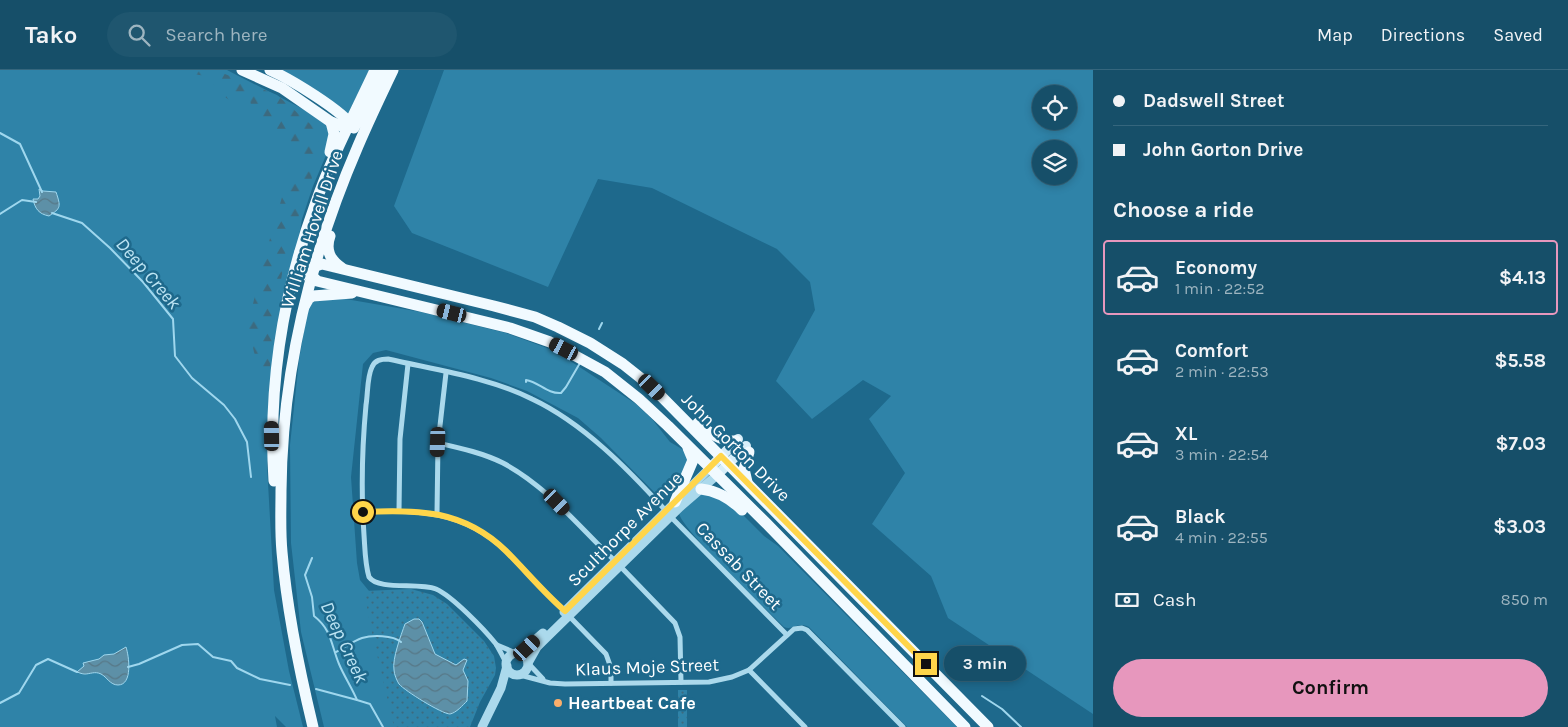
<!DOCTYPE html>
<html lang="en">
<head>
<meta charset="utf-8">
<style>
  body { margin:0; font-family:Karla,sans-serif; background:#1f566f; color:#f1f3f6; height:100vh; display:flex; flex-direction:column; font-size:19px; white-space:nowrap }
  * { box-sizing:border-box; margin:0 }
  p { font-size:16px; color:#9eb5c0 }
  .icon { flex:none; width:28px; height:28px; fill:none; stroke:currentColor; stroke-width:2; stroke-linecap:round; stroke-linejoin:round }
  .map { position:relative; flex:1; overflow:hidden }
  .panel { display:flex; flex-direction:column; background:#164f69; width:475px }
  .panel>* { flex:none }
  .guide { display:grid; align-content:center; height:110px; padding:0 20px; background:#164f69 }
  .controls { position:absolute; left:1032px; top:15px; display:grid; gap:10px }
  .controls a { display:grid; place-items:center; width:45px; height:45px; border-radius:50%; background:#164f69; box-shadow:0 2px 8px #0003,0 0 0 1px #35667d; font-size:25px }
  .end { position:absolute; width:22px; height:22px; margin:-11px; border:6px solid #ffd54a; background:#111; box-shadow:0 0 0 2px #111 }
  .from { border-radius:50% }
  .bubble { position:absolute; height:35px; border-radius:18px; background:#164f69; box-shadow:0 2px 8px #0003,0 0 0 1px #35667d; font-size:16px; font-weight:700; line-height:35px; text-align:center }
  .car { position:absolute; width:15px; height:30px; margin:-15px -8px; border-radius:6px; box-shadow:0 0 4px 1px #0007; background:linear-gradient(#222 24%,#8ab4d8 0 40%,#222 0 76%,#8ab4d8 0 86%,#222 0) }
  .guide b { display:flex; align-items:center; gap:18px; height:48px; font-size:19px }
  .guide b+b { border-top:1px solid #35667d }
  .guide i { width:12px; height:12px; background:#f1f3f6 }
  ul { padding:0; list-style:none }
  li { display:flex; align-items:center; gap:15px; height:75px; margin:0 10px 8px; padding:0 10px; border:2px solid transparent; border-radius:5px }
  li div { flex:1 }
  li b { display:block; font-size:19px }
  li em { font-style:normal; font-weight:700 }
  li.current { border-color:#e797bd }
  li>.icon { width:45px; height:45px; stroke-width:1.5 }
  h2 { padding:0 20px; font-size:22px; line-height:60px }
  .pay { display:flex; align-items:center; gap:12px; height:55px; padding:0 20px; font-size:19px }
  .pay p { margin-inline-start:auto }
  .button { display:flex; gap:10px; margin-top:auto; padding:10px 20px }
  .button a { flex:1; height:58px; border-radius:30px; background:#e797bd; color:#111; font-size:20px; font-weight:700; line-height:58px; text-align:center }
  header { display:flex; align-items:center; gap:30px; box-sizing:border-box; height:70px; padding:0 25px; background:#164f69; border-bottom:1px solid #35667d }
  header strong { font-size:24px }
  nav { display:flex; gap:28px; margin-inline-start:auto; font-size:18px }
  .search { width:350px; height:45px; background:#1f566f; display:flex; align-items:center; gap:12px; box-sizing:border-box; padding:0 18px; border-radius:28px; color:#9eb5c0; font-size:19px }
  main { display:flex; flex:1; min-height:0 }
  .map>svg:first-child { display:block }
</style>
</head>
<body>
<header>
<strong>Tako</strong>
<div class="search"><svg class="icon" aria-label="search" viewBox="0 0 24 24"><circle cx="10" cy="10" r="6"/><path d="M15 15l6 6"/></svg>Search here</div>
<nav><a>Map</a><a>Directions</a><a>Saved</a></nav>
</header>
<main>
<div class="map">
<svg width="1093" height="657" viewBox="0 0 1093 657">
  <defs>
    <pattern id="forest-firs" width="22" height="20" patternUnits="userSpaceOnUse" patternTransform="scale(1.25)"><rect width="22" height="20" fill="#2f83a8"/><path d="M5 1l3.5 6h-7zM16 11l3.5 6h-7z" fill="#3c6a7f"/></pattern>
    <pattern id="park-dots" width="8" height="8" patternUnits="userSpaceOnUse" patternTransform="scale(1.25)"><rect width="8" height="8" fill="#2f83a8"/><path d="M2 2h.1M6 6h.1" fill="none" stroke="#3c6a7f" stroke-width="1.8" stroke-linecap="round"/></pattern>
    <pattern id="water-waves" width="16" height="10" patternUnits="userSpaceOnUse" patternTransform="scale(1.25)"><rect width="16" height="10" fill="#5d90a7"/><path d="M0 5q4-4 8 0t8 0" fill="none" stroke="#577887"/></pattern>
  </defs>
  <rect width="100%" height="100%" fill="#1e698c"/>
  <g fill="#2f83a8" fill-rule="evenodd">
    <polygon points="0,0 227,0 303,39 329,57 330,76 313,116 302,149 272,322 267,395 274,520 289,601 303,657 286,657 275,646 277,657 0,657"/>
    <polygon points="275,0 370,0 348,44"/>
    <path d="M444 0H1093V644L948 548 931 506 872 454 905 403 869 349 891 326 863 310 812 349 776 311 815 240 810 212 777 179 652 118 598 109 548 217 412 163 394 136ZM1041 24H1069V51H1041ZM1041 79H1069V106H1041Z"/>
    <polygon points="340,228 421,242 506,263 555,281 636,334 652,349 670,372 682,379 687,386 688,393 685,403 669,427 658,426 601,368 578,348 527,321 491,308 386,280 373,283 363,294 351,407 357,493 360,510 369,521 365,521 408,657 324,657 301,562 291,473 290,375 299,290 308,238 311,232"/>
    <path d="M707 423 737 439 764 466 778 476 957 657H907L809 557C797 551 793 561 784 557 767 540 681 459 679 443L699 425Z"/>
  </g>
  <g fill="url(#forest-firs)">
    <polygon points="174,0 215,0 277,25 316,59 321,88 297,82 290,70 274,62 253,46 250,30 244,25 243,34 236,35 225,27 206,6 173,1"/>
    <polygon points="311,100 312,110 286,181 277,233 270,297 268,308 264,312 254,282 248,255 262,196 287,110"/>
  </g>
  <g fill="url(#park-dots)">
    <polygon points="411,519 433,525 447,534 484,571 494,586 496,598 495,605 480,632 470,657 394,657 371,559 364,521"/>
    <rect x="678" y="620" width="9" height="37"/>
  </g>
  <g fill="url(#water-waves)" stroke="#9fd7ee">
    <path d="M39 119 43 121 56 122C61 137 61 138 49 146 39 144 35 139 33 129H38L40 126Z"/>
    <path d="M414 549H419L422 552 435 584 456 595 464 589 467 590 463 600 468 611 467 631C463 635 456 643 450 644 442 644 405 621 399 614 397 611 394 604 394 600 392 589 401 565 405 554Z"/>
    <path d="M126 577C129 586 133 615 118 615 110 615 107 607 101 604 95 601 90 604 85 604 82 604 80 603 77 602L84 596 83 593 99 589 104 585 114 584Z"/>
  </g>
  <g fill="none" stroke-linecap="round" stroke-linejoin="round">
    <g stroke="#9fd7ee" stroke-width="2">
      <polyline points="0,63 20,74 42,122"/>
      <polyline points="52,143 82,153 110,178 143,212 173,249 175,286 192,308 224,335 235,349 247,372 251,407"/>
      <polyline points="0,144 22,130 36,132"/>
      <polyline points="599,259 602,253"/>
      <path d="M526 312V310C539 312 547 324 561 323L566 317 580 293"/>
      <path d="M312 488 305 505 312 527 314 546C332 560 331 575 339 594 344 606 352 618 357 630L370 634 383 657"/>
      <path d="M336 582C344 578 353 571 362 568 372 565 393 565 401 572"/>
      <polyline points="128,597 139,594 182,575 198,574 213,587 231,591 237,598 260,609 290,615"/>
      <polyline points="316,619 357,630"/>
      <polyline points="982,626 1002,639 1021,657"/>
      <polyline points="0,633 19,623 36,595 48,589 77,602"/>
    </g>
    <g stroke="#abd9ec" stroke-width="5">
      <path d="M438 373C460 378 483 383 503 393 548 417 579 457 615 491"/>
      <polyline points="399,441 400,369 408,294"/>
      <path d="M363 442C418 440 463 440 506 481 526 501 544 523 565 541"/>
      <polyline points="437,444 438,373 446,303"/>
      <polyline points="670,446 787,565"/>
      <polyline points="620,496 675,553 680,567 681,612"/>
      <polyline points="569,546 606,584 611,598 611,613"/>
      <polyline points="497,575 518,584"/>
      <polyline points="528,593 543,609"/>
      <path d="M507 594C503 588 500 580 496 574 484 559 452 526 436 519 418 512 379 521 369 507 365 494 365 479 364 465 361 422 362 378 366 335 368 323 367 307 372 297 375 290 381 289 388 289 436 300 488 307 532 329 583 353 628 399 666 441"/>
      <polyline points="749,600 805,657"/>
      <polyline points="520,605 550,613 565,614 709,612 732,607 749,600 794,559 802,558 807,560 903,657"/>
    </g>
    <g stroke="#abd9ec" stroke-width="9">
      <polyline points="564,542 710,398"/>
      <circle cx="517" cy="594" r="11"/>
      <polyline points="519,584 543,563"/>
      <polyline points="528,593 537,577 543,571 680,437 717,405"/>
      <polyline points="482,657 501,618 507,596"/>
    </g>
    <g stroke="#d7eef9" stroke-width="10">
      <polyline points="710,398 738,369"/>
      <polyline points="717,405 746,376"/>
    </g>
    <g stroke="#f1faff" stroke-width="11">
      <polyline points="242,0 282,18 331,52 347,58 353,57"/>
      <path d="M270 0C290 9 342 40 354 58"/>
      <polyline points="353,57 360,51 384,0"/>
      <polyline points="330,82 334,64 331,52"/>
      <path d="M330 166C325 180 330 190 342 198"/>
      <polyline points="300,182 306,200 317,211 510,258 550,272 605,302 639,329 668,356 765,452 965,657"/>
      <polyline points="292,215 309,198 322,194 494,236 535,247 558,257 590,273 623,294 652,317 988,657"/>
      <polyline points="305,235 309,228 313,226 352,223"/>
      <path d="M698 353C707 362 722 372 736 371"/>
      <path d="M274 411C268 318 283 223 315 135 331 88 354 45 375 0"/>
      <polyline points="747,412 744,399 749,382"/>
      <path d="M701 419C717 421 730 428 742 440"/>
      <polyline points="675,432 693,390 688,378"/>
      <path d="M313 657C299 599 287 541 282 482 280 461 281 441 281 421 282 300 310 187 358 76 369 50 381 25 393 0"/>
    </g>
  </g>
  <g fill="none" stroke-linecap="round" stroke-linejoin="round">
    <path stroke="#ffd54a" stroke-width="6" d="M363 442C418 439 464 440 506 481 526 501 544 523 565 541L721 386 926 594"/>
  </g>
  <circle fill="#fbae6b" stroke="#1e698c" stroke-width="2" cx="558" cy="633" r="5"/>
  <g text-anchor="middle" stroke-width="5" stroke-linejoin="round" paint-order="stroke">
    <g font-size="18" fill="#fff" stroke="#1e698c">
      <text transform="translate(312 159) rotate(-72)" y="6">William Hovell Drive</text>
      <text transform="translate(736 377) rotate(45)" y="6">John Gorton Drive</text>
      <text transform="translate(625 459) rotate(-45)" y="6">Sculthorpe Avenue</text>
      <text transform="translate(739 496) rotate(46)" y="6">Cassab Street</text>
      <text transform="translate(647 597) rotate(-2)" y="6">Klaus Moje Street</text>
    </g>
    <g font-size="18" font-weight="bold" fill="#fff" stroke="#1e698c" text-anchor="start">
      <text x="568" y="639">Heartbeat Cafe</text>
    </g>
    <g font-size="19" font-style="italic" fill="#bee5f4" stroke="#1e698c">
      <text transform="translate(149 203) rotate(49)" y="7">Deep Creek</text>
      <text transform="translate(345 572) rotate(65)" y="7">Deep Creek</text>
    </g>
  </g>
</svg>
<div class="controls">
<a><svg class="icon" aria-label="locate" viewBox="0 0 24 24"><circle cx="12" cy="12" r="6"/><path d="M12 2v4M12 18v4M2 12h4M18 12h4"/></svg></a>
<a><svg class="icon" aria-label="layers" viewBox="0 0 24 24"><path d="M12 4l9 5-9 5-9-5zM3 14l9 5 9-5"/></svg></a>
</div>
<i class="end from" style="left:363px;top:442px"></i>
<i class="end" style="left:926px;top:594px"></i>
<div class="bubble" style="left:944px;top:576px;width:82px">3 min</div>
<i class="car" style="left:452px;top:243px;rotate:284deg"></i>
<i class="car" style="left:564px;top:279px;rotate:297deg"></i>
<i class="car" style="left:652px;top:317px;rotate:134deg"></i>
<i class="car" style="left:272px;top:366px;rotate:359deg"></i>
<i class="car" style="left:438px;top:372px;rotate:182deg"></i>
<i class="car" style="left:557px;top:432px;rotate:136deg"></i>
<i class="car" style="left:527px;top:578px;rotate:47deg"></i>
</div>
<section class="panel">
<div class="guide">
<b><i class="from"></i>Dadswell Street</b>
<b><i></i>John Gorton Drive</b>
</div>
<h2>Choose a ride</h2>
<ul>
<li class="current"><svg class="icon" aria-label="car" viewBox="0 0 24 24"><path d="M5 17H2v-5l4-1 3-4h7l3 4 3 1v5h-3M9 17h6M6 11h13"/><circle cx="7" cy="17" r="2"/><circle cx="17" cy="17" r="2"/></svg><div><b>Economy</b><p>1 min · 22:52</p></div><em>$4.13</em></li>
<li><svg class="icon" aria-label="car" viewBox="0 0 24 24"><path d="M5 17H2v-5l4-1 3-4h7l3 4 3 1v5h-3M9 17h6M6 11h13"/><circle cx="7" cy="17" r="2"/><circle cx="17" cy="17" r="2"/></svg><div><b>Comfort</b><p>2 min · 22:53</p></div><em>$5.58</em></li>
<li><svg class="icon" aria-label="car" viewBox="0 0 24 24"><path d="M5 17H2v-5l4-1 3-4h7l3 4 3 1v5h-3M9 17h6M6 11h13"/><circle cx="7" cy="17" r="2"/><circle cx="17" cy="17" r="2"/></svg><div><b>XL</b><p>3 min · 22:54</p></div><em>$7.03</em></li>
<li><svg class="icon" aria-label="car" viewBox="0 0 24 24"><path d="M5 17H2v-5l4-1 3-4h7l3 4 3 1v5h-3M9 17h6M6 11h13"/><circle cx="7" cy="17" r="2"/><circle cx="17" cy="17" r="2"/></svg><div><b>Black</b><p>4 min · 22:55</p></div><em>$3.03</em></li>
</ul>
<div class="pay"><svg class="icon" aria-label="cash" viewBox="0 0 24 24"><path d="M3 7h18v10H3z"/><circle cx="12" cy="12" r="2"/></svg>Cash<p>850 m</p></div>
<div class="button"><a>Confirm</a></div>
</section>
</main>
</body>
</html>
